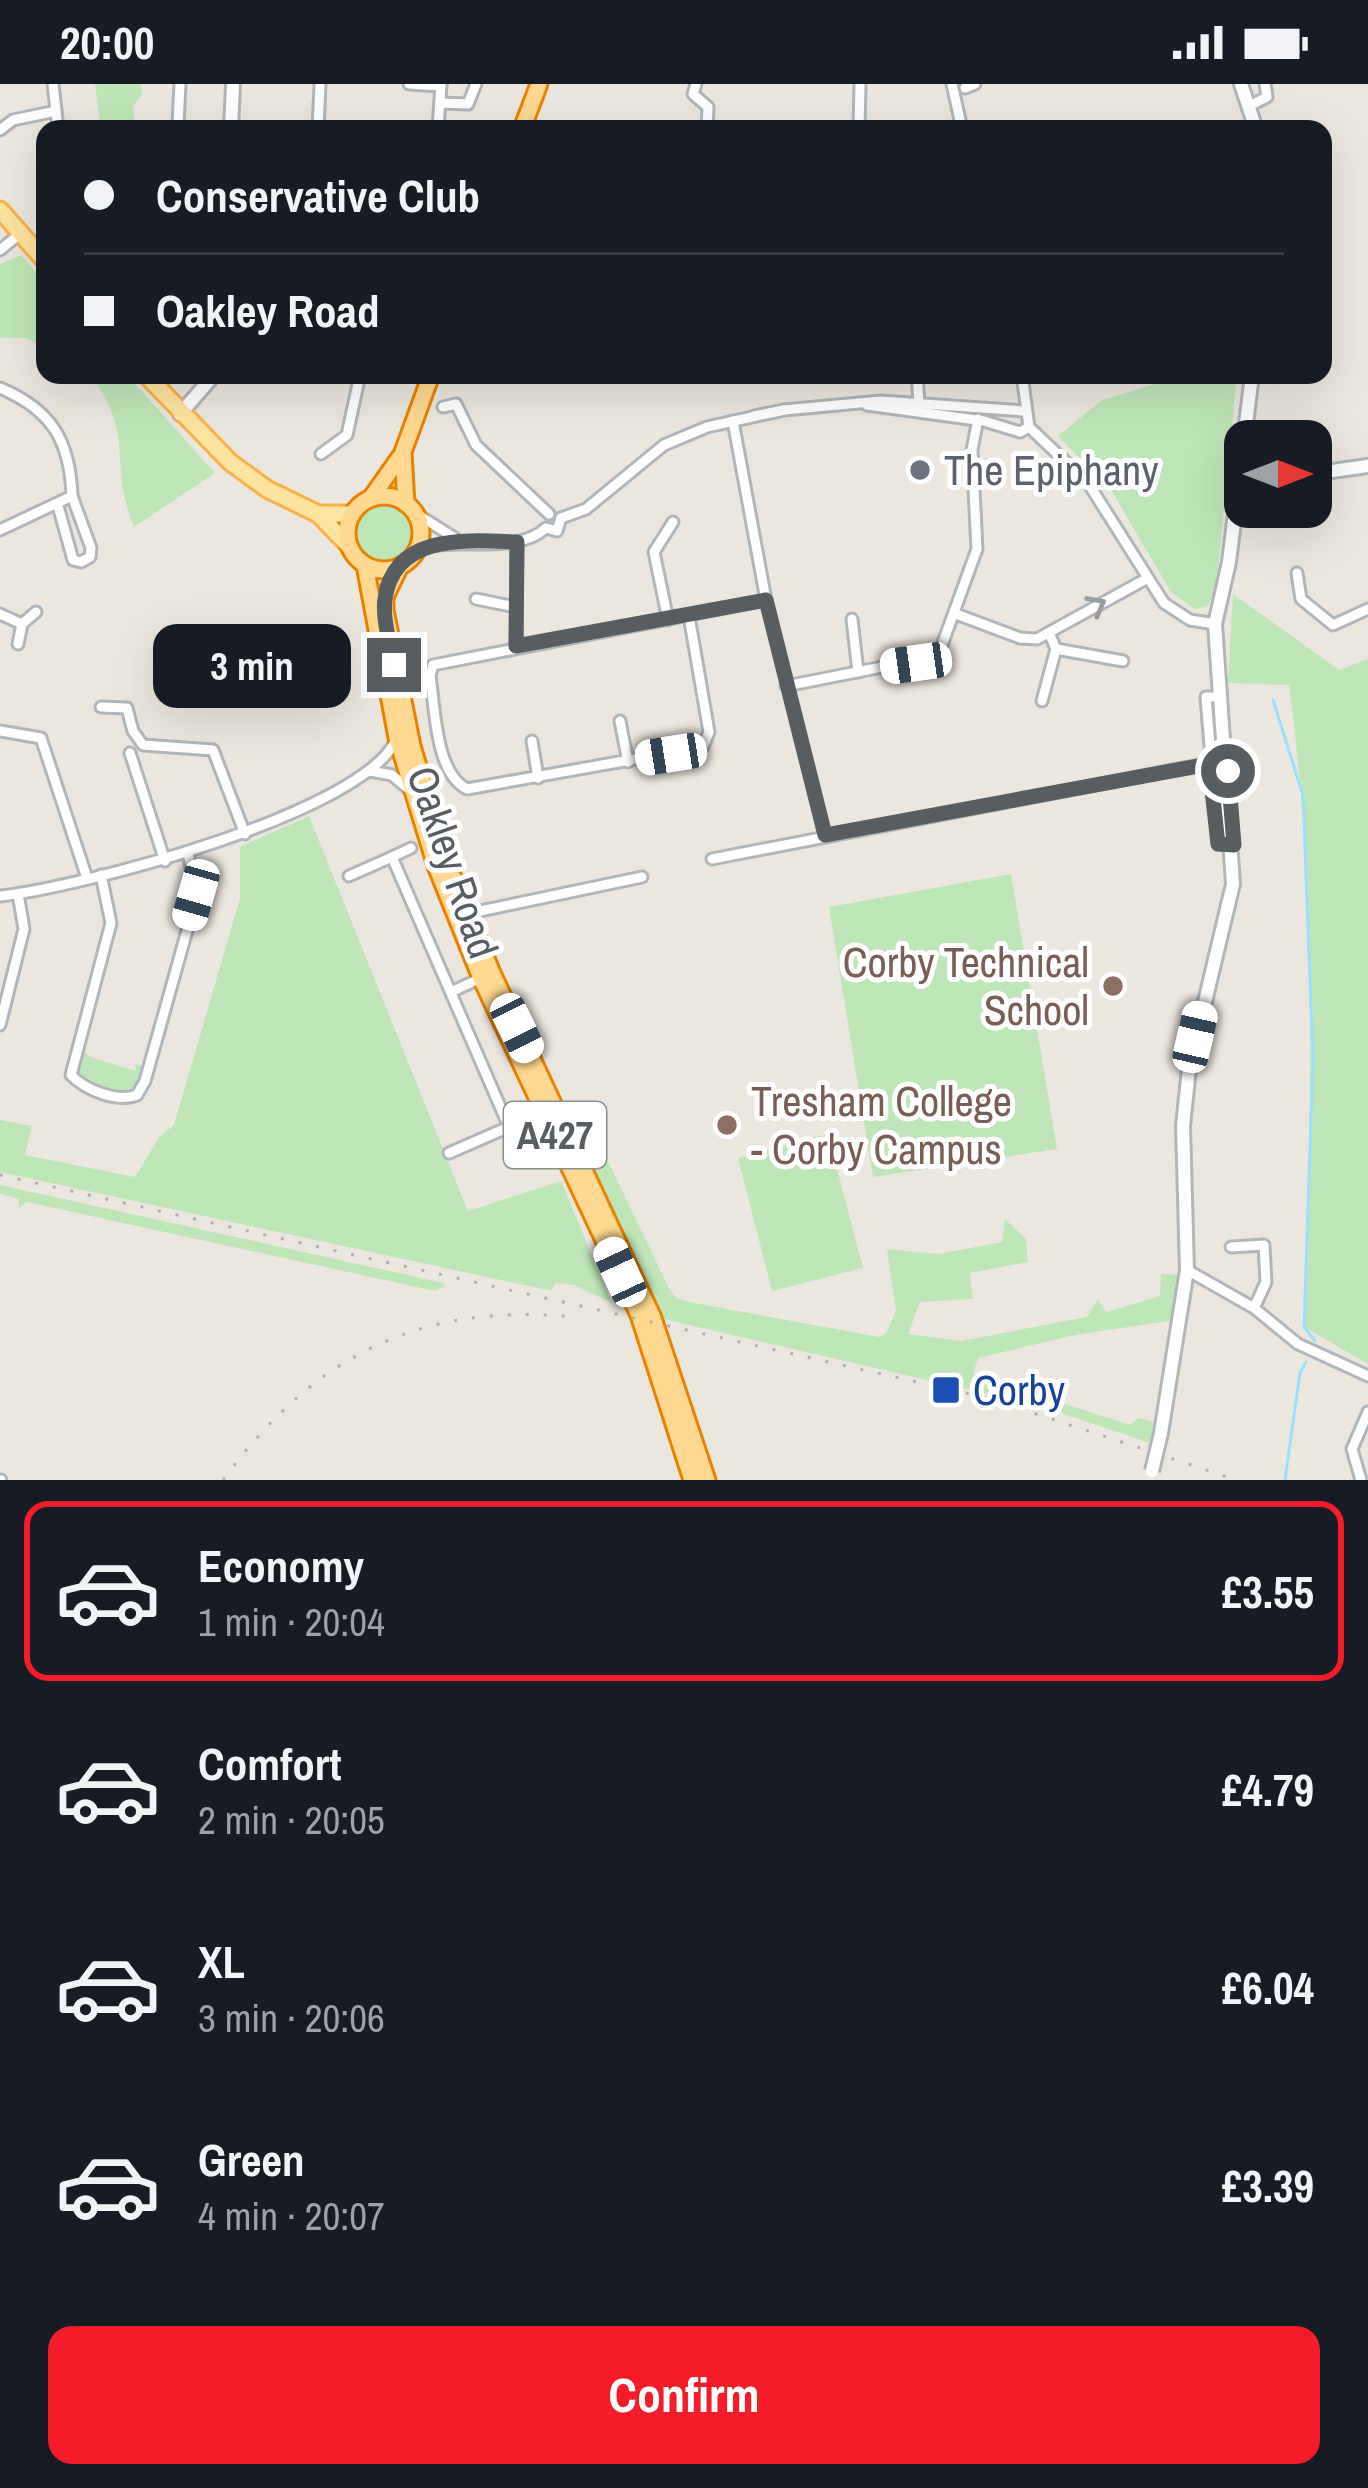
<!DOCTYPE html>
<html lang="en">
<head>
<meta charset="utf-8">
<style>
  body { margin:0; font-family:"Archivo Narrow",sans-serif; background:#242831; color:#f1f3f6; height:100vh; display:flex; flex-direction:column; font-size:45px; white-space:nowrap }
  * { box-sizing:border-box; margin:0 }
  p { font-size:39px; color:#9ea1a6 }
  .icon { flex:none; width:66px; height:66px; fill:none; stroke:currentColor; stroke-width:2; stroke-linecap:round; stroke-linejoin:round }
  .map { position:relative; height:1396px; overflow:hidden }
  .sheet { display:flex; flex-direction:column; background:#171b24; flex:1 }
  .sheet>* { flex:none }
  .hud { position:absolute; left:36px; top:36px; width:1296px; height:264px; border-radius:24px; box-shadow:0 12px 48px #0002; display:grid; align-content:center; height:264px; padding:0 48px; background:#171b24 }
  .needle { width:78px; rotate:90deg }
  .fabs { position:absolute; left:1224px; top:336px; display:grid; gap:24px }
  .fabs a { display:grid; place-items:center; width:108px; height:108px; border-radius:24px; background:#171b24; box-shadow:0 12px 48px #0002; font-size:60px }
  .end { position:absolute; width:54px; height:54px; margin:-27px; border:15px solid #575d61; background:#fff; box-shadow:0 0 0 6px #fff }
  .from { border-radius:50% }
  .bubble { position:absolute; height:84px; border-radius:24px; background:#171b24; box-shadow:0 12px 48px #0002; font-size:39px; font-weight:700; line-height:84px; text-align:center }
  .car { position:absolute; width:36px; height:72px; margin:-36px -18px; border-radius:15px; box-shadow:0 0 9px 3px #0007; background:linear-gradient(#fff 24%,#345 0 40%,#fff 0 76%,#345 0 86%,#fff 0) }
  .hud b { display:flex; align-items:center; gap:42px; height:114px; font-size:45px }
  .hud b+b { border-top:3px solid #363941 }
  .hud i { width:30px; height:30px; background:#f1f3f6 }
  ul { padding:21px 0 0; list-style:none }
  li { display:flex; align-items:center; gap:36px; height:180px; margin:0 24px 18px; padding:0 24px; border:6px solid transparent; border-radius:24px }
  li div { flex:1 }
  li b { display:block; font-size:45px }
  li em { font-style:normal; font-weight:700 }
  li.current { border-color:#f41c28 }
  li>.icon { width:108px; height:108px; stroke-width:1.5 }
  .action { display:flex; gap:24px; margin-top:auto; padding:24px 48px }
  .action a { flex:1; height:138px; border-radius:24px; background:#f41c28; color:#fff; font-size:48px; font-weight:700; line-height:138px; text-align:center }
  .status { display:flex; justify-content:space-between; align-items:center; height:84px; padding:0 60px; background:#171b24; direction:ltr }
  .status svg { height:33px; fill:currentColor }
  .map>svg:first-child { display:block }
</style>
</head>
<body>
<div class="status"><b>20:00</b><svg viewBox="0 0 49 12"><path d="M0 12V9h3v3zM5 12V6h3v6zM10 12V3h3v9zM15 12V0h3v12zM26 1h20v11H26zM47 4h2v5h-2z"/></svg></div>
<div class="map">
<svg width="1368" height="1396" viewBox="0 0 1368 1396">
  <rect width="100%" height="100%" fill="#ece7de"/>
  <g fill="#bee6b8">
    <polygon points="95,0 141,0 142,11 133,22 135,45 101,45"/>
    <polygon points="21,171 45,198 45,264 26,254 0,254 0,180"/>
    <path d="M90 291H127L215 389 134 443C108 381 136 349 90 291Z"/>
    <polygon points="1158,299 1236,299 1216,508 1207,522 1195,525 1171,508 1111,406 1058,352 1102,316"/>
    <circle cx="384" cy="449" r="29"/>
    <path d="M1233 510 1339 586 1368 575V1280L1304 1243C1311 1029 1318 814 1289 601L1228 599Z"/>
    <polygon points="309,732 468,1127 561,1097 612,1219 574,1201 555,1199 552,1207 0,1088 0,1036 32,1042 25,1071 135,1093 160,1052 174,1041 240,814 240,763"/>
    <polygon points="1011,790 1057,1065 873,1093 829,823"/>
    <polygon points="79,963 90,973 136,987 135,980 145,983 140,1000 124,1010 85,998 75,982"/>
    <polygon points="828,1050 863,1184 772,1207 738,1074"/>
    <polygon points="604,1069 669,1204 676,1214 689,1218 879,1253 886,1249 896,1227 887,1165 939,1170 1002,1158 1005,1135 1026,1155 1028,1178 970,1189 973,1215 920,1218 908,1250 961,1257 1087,1233 1098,1215 1106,1228 1160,1212 1161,1190 1181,1191 1175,1236 1075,1251 978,1274 973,1290 1130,1341 1138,1334 1154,1338 1153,1360 1040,1322 659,1234 589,1075"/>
    <polygon points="0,1101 444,1199 445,1202 435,1207 27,1118 19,1124 19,1115 0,1110"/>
  </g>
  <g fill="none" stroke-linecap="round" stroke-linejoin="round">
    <g stroke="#9be1ff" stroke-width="3">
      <polyline points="1273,616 1303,711 1313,975 1304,1243 1315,1257"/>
      <polyline points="1285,1396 1300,1289 1306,1278"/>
    </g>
    <g stroke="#b1b6bb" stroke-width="15">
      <g id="minor">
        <polyline points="53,0 58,45"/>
        <polyline points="409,0 441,2"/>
        <polyline points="696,0 693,10 708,23 707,45"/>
        <polyline points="952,0 962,45"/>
        <polyline points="965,4 975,0"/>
        <polyline points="441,19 468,20 476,0"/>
        <polyline points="1249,22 1267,13 1265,0"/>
        <polyline points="178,40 180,0"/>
        <polyline points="318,45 320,0"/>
        <polyline points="438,45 441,0"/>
        <polyline points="859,45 860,0"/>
        <polyline points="0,46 13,36 56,27"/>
        <polyline points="0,166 21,149"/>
        <polyline points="917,291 919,319"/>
        <polyline points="1022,291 1029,343 1088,399 1164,519 1190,536 1215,540"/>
        <path d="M0 304C52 326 70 357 72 412L0 446"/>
        <polyline points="867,321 984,337 1020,348 1029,343"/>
        <polyline points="443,323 456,320 476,361 549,430"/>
        <polyline points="754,332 784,326"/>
        <polyline points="733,337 766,516 825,751"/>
        <polyline points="321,370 347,351 360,291"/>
        <polyline points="58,422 73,476 81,478 90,473 91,464 72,412"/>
        <polyline points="415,429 455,454"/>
        <polyline points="561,434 586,425 664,361 707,343 784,326 881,317 1024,327"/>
        <path d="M416 467C456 450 514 473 546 444L557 447 561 434"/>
        <polyline points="1297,489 1301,515 1333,541 1368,525"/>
        <polyline points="476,515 516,523"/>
        <polyline points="0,530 22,540"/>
        <polyline points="956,530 1020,554 1037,555 1146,495"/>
        <path d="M689 532 709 648 703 663 467 705C435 689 435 623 430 592L433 581 766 516"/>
        <polyline points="852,535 858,588"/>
        <polyline points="668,536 654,468 673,438"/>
        <polyline points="1050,551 1056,565 1123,577"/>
        <polyline points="18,560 22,540 36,528"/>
        <polyline points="516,562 517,458"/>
        <polyline points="786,602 938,572 977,465 972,366 978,335"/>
        <polyline points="1213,613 1206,613 1218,760 1232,762"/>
        <polyline points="1042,617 1056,565"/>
        <polyline points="101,623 127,624 133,647 143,661 213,666 245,750"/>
        <polyline points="620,637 628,678"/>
        <polyline points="0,647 41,654 87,794"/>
        <polyline points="532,657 538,694"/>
        <polyline points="130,669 165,777"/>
        <polyline points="370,687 392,691 412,708"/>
        <polyline points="392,773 411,764"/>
        <polyline points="712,775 1209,679"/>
        <path d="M101 791 111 839 71 991C85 1006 118 1019 137 1011L145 997 197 811 188 769"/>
        <polyline points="349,792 392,773 509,1043 449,1069"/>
        <path d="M0 812C82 803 358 730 395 658"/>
        <polyline points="466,830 642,793"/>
        <polyline points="451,908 481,894"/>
        <polyline points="0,941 24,845 18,810"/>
        <polyline points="1231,1163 1264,1161 1266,1198 1254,1224"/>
        <polyline points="1187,1186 1254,1224 1298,1260 1368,1292"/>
        <polyline points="0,1396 1,1396"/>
        <polyline points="1361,1396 1352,1365 1368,1328"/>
      </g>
    </g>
    <g stroke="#b1b6bb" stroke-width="18">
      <g id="tertiary">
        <polyline points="1241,0 1256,45"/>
        <polyline points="231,45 233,0"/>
        <polyline points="180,330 214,291"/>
        <polyline points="1311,390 1368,382"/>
        <polyline points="1161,1349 1187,1186 1183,1042 1189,985 1233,800 1215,540 1229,478 1252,291"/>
      </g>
    </g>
    <g stroke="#fab149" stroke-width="21">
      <g id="primary">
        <polyline points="0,126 45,177"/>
        <polyline points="146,291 230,378 267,405 318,430 350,463"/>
        <polyline points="318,430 352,430"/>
      </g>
    </g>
    <g stroke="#ea8200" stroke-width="21">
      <g id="trunk">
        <polyline points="522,45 539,0"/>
        <circle cx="384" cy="449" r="37"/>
        <polyline points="371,414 400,373"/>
        <polyline points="406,420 403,368 431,291"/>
        <polyline points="365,481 397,654 436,782 481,894 639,1231 692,1396"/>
        <polyline points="400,482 385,513 385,526 412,662 447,779 492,889 653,1234 707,1396"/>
      </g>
    </g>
    <use href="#minor" stroke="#fff" stroke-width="9"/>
    <use href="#tertiary" stroke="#fff" stroke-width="12"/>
    <use href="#primary" stroke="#ffe3a0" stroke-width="15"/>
    <use href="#trunk" stroke="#ffd991" stroke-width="15"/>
    <g stroke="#afb0b1" stroke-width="3" stroke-dasharray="3 15" stroke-linecap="butt">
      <polyline points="0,1091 988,1314 1237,1396"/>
      <path d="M223 1396C313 1273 418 1218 574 1233"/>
    </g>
    <g stroke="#b1b6bb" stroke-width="18" stroke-linecap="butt">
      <polyline id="tertiary-bridge" points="1152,1387 1161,1349"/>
    </g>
    <use href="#tertiary-bridge" stroke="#fff" stroke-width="12"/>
  </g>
  <defs><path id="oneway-chevron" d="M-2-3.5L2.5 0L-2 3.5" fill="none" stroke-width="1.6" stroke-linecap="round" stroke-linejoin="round" transform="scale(3)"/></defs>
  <use stroke="#9a9ea0" href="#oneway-chevron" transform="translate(1097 521) rotate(-29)"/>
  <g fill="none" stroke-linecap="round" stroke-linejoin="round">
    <path stroke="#575d61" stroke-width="15" d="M394 581C391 561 382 536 385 515 394 449 468 456 517 458L516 562 766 516 825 751 1209 680 1218 760 1234 761 1228 687"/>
  </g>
  <circle fill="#6b7280" stroke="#fff" stroke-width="4.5" cx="920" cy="386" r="12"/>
  <g fill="#8d6e63" stroke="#fff" stroke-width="4.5">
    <circle cx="1113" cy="902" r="12"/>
    <circle cx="727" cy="1041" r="12"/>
  </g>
  <rect fill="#1a4fb4" stroke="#fff" stroke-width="4.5" x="931" y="1291" width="30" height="30" rx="6"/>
  <g text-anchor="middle" stroke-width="10" stroke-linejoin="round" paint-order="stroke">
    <rect fill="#fff" stroke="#898e90" stroke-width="3" x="504" y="1018" width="102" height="66" rx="9"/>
    <g font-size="39" font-weight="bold" fill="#575d61">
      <text x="555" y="1065">A427</text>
    </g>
    <g font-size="42" fill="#5b616d" stroke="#fff" text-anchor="start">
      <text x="944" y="401">The Epiphany</text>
    </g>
    <g font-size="42" fill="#575d61" stroke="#fff">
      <text transform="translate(453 778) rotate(71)" y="15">Oakley Road</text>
    </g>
    <g font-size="42" fill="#785e54" stroke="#fff" text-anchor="end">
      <text x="1089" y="893">Corby Technical<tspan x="1089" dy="48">School</tspan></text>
      <text x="751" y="1032" text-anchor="start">Tresham College<tspan x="751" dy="48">- Corby Campus</tspan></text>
    </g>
    <g font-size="42" fill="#164399" stroke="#fff" text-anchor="start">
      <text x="973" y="1321">Corby</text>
    </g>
  </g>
</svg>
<div class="fabs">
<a><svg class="needle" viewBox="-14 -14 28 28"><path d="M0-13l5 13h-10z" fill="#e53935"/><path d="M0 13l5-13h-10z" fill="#9ea1a6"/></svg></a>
</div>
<i class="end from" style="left:1228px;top:687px"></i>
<i class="end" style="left:394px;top:581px"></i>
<div class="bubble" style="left:153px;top:540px;width:198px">3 min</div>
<i class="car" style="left:916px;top:579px;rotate:262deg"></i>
<i class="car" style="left:671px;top:670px;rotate:261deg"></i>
<i class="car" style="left:196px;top:811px;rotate:196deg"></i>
<i class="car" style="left:517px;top:944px;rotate:154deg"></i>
<i class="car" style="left:1195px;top:953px;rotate:13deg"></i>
<i class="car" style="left:620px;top:1188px;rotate:335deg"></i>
<div class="hud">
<b><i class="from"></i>Conservative Club</b>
<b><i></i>Oakley Road</b>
</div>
</div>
<section class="sheet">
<ul>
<li class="current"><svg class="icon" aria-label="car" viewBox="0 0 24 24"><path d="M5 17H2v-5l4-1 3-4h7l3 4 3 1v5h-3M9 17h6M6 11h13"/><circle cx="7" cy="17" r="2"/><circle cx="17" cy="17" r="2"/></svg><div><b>Economy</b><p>1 min · 20:04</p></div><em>£3.55</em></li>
<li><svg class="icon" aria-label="car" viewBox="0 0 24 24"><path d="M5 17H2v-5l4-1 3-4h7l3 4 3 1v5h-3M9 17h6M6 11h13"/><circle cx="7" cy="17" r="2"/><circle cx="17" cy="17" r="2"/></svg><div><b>Comfort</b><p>2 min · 20:05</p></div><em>£4.79</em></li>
<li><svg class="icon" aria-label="car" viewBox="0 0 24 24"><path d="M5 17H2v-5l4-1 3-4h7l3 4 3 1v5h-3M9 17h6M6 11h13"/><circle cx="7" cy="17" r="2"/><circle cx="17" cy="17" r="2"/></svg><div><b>XL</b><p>3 min · 20:06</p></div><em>£6.04</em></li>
<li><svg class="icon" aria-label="car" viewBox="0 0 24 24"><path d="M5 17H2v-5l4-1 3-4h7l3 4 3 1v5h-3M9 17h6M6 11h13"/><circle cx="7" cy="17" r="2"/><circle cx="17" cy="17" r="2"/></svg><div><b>Green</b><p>4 min · 20:07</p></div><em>£3.39</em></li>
</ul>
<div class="action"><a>Confirm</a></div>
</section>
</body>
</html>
